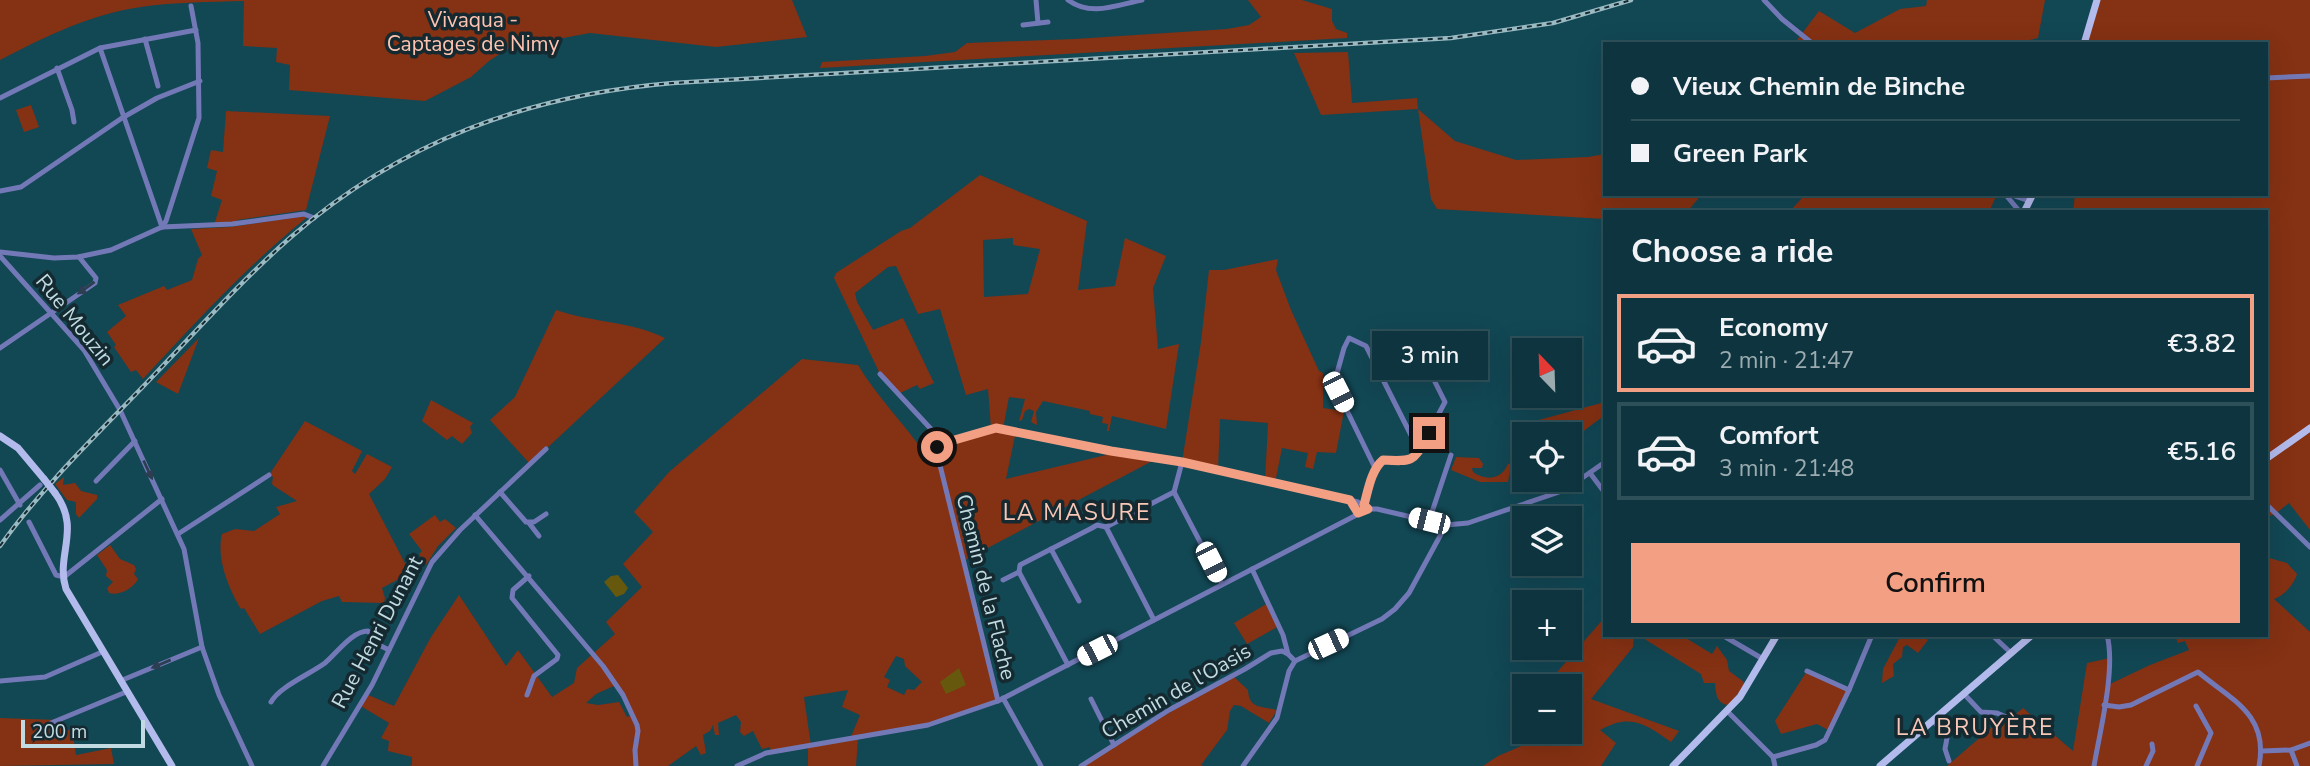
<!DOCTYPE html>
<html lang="en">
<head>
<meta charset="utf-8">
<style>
  body { margin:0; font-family:"Nunito Sans",sans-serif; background:#1c404a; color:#f1f3f6; height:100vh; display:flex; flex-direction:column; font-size:26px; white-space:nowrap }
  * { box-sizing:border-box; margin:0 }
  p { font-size:23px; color:#9babb0 }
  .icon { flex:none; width:38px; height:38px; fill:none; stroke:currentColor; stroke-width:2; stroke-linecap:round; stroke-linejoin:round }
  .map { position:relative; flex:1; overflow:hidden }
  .side { position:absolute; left:1603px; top:210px; width:665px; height:427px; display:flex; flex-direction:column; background:#0e353f; border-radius:0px; box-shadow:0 7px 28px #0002,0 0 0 2px #2e5059 }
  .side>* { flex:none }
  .guide { position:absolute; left:1603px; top:42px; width:665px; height:154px; border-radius:0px; box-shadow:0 7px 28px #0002,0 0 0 2px #2e5059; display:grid; align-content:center; height:154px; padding:0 28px; background:#0e353f }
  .needle { width:46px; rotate:337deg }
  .tools { position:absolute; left:1512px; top:338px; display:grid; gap:14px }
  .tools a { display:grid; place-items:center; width:70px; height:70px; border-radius:0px; background:#0e353f; box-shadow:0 7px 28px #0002,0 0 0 2px #2e5059; font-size:35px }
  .scale { position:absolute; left:21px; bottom:18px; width:124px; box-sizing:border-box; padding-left:7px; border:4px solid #c2dbe3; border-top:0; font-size:19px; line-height:24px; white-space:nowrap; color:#c2dbe3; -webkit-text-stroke:5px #152a30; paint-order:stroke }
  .end { position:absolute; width:32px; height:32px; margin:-16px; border:9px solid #f39f84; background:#111; box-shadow:0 0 0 4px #111 }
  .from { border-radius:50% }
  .bubble { position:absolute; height:49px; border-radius:0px; background:#0e353f; box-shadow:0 7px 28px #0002,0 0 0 2px #2e5059; font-size:23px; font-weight:600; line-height:49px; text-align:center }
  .car { position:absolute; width:21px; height:42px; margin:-21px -10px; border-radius:9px; box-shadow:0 0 5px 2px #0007; background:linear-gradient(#fff 24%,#345 0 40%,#fff 0 76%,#345 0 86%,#fff 0) }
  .guide b { display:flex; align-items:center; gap:24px; height:66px; font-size:26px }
  .guide b+b { border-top:2px solid #2e5059 }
  .guide i { width:18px; height:18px; background:#f1f3f6 }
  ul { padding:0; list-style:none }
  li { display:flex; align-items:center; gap:21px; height:98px; margin:0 14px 10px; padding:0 14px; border:4px solid #2e5059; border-radius:0px }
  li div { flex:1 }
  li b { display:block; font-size:26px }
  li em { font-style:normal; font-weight:600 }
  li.current { border-color:#f39f84 }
  li>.icon { width:63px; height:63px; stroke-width:1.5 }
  h2 { padding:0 28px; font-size:32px; line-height:84px }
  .button { display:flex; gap:14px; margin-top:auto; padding:14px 28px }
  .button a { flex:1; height:80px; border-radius:0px; background:#f39f84; color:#111; font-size:28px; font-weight:600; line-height:80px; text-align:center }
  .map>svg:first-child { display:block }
</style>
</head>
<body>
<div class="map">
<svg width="2310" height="766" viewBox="0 0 2310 766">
  <rect width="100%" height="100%" fill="#124754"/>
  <g fill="#853113" fill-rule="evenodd">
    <path d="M0 0H792L807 37 716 47 590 33 509 48 489 61 471 77 425 101 289 90 290 65 276 62 277 48 243 46 244 1C210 2 175 2 141 7 91 14 44 37 0 60Z"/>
    <polygon points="1248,0 1302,0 1332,9 1332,21 1336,29 1347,33 1347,38 820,68 822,62 925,56 955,52 967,43 1075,39 1227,29 1249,25 1261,17"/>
    <polygon points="1927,0 2045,0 2038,38 2013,44 1794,44 1819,11 1855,33 1900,9 1926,6"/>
    <polygon points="2097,0 2310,0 2310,530 2289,503 2275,514 2266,517 2266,212 2073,212 2075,194 2266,194 2266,44 2084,44"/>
    <polygon points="1348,52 1352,103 1417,98 1418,109 1455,141 1516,160 1588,157 1605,154 1605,194 1702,194 1687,212 1605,212 1605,219 1437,209 1431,199 1418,109 1321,115 1294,53"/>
    <polygon points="31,105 39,127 24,132 16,110"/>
    <polygon points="226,111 330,116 306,210 237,220 236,223 214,225 222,200 211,196 217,171 207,168 211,150 223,152"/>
    <path d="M980 175 1087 221 1078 290 1115 286 1125 238 1166 256 1153 288 1158 349 1179 344 1166 429 1112 416 1109 431H1107L1108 424 1102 423 1103 417 1090 414V411L1043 401 1036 412 1037 425 1031 422 1034 411 1029 409 1025 411 1022 420 1019 421 1025 399 1009 397 1003 429 1016 431 1006 479 1106 455 1111 451 1158 458 963 561 998 701 928 725 858 738 856 766H808V747L771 752 770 747 762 749 753 731 744 736 740 732 741 722 736 715 718 723 719 735H715L713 725 710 731 703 735 706 753 701 755 696 746 668 766H409L412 765V757L388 751 389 741 381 738 389 723 359 705 366 694 394 706 431 637 459 595 506 666 518 650 552 697 574 683 577 668 615 634 606 622 642 587 623 564 653 532 634 512 669 472 802 359 858 365C877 397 904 423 925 454L937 452 940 441 991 428 988 389 966 395 940 309 918 314 896 266 888 267 855 293 857 302 873 330 903 318 934 383 920 389 917 385 898 394 880 374 834 278 836 273 901 231 910 228ZM1013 238V245L1040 249 1028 294 984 297 983 240ZM896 656 904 659 905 666 922 682 914 690 907 689 904 695 887 687 890 680 884 677ZM616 685 632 715 627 717 619 702 598 705 586 703 596 694ZM848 690 842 707 860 715 850 739 811 746 804 697Z"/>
    <polygon points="1802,194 1997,194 1989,212 1789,212 1802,198"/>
    <path d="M305 216 306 218C247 266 195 323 143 379L136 370 131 372 114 347 116 345 107 332 126 316 118 305 164 286 167 290 192 280 198 259 202 255 191 229 230 227Z"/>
    <polygon points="1278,259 1276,270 1291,310 1319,371 1323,373 1323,408 1344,411 1336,453 1317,452 1313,469 1305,467 1308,453 1282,448 1275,483 1265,481 1268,423 1220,419 1218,470 1182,462 1201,342 1209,270 1224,270"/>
    <path d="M556 310C590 322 634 322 665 338L530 464 490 420 515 397Z"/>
    <polygon points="199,338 178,394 156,382"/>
    <polygon points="431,400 473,423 470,427 472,433 462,444 452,436 447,440 422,421"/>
    <path d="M1605 402V415L1570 441V434H1524V466L1510 471 1508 482H1480L1451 470 1456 457 1479 458 1483 464 1482 468H1472L1473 472C1486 481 1501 480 1508 464L1511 463 1517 426Z"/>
    <path d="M305 421 362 451 352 471 355 474 367 454 392 467 385 479 369 494 410 573 382 588 385 598 384 603 342 602 339 596 322 601 260 634 244 608 241 609C229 589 216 559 222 534L235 529 254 531 280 514 276 507 297 501 274 486 272 484 273 477 269 475Z"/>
    <polygon points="64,477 63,485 75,483 81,491 97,495 97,499 79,518 76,514 76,502 67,500 55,484"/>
    <polygon points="435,515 440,522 445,519 456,528 438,546 426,565 419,554 422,551 409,534"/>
    <path d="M110 545 120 559 134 565 136 569 134 574 138 579C133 589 119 596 109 593L107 588 113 582 106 576 107 570 97 555Z"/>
    <path d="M2269 558 2287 563 2297 574C2294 584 2284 596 2274 599L2310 632V766H1947L1999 721 2005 723 2023 708 2073 751 2087 663 2110 658V684L2150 665 2189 650 2185 641 2178 643 2175 635H2266V559Z"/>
    <polygon points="1268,603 1279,626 1247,644 1234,623"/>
    <path d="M1605 617V635H1634L1633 647 1591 699 1679 731 1671 742C1645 724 1631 713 1600 730L1616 743 1601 766H1483L1498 756 1526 744V737L1533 732H1570V686H1545Z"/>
    <path d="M1638 635H1681L1712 654 1717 646 1727 660 1729 671 1744 682V686L1729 705C1716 704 1716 693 1715 683H1704L1701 674Z"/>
    <polygon points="1901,635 1922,635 1928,640 1918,653 1907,645 1903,647 1902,657 1893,664 1894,676 1882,683 1883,669"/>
    <polygon points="1807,671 1849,690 1830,731 1817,724 1781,734 1775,721"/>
    <path d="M1233 676 1248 690C1249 709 1261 706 1277 710L1269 723 1241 706 1234 705 1230 711 1227 730 1201 765 1204 766H1084L1129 736Z"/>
    <polygon points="0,718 59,720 62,732 72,729 76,755 111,748 114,764 0,766"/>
  </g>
  <g fill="#66590e">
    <polygon points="618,575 628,588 624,594 616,597 604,582 611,576"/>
    <polygon points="959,668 966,685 946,694 940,682"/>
  </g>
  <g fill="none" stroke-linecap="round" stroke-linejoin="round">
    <g stroke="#7379b7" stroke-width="5">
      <polyline points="1036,0 1038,23"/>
      <path d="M1068 0C1091 17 1117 5 1142 0"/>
      <polyline points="1764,0 1782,19 1813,44"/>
      <polyline points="1023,25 1048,22"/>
      <polyline points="145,39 158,86"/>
      <polyline points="100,48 162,227"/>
      <polyline points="57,68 72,110 74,122"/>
      <polyline points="2266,78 2310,76"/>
      <polyline points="0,98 100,48 196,30"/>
      <polyline points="0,191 21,187 122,118 157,98 200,81"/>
      <polyline points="2005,194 2020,212"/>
      <polyline points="2009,194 2029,201"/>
      <polyline points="162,227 166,221 199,118 198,43 191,6"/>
      <polyline points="0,252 54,258 78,257 111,250 162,227 232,224 304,214 314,218"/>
      <polyline points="0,256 84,350 120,410 184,549 202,647 219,695 252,766"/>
      <polyline points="0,348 95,283 96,278 79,257"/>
      <polyline points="1374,360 1392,351 1421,360 1427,366 1445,402 1419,451"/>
      <polyline points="880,374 943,442 996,428 1111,451 1182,462 1358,502 1368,509 1377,509 1446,525 1468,523 1565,490 1605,462"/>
      <polyline points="940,441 937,453 998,701"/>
      <polyline points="1182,462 1174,492 1222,584"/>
      <polyline points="0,470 20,505"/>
      <polyline points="1590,473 1605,493"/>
      <polyline points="96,481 135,441"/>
      <polyline points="500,492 526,522 534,522 546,514"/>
      <polyline points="2266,504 2310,547"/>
      <path d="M1364 505 1375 468 1380 462C1395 458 1409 466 1419 451L1366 346 1349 338 1344 348 1334 384 1375 468"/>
      <polyline points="475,515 603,666 623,695 637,725 638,731 635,750 636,766"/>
      <polyline points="0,520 40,485"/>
      <polyline points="1429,521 1451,455"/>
      <polyline points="29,522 56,575 64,577 162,499"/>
      <polyline points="529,523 539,536"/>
      <polyline points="1106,527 1154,620"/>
      <polyline points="1106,527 1174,492"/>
      <polyline points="178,534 269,475"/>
      <polyline points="1051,549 1079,601"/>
      <polyline points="1252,569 1283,635 1288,654 1295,661"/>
      <polyline points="1019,572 1068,665"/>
      <polyline points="1003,580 1019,572 1020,565 1092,528 1097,525 1106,527"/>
      <polyline points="1722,635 1763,659"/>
      <polyline points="1992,635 2011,653"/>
      <polyline points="1807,671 1849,690"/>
      <polyline points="0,681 45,677 102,652"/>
      <polyline points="120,681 202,647"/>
      <polyline points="1964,694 1981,712 1997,713 2006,717 2010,714"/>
      <polyline points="527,695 534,676 557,659 558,655 512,598 513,590 529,576"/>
      <polyline points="1003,698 1041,766"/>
      <polyline points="1091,699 1114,745"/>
      <path d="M271 702C279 687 310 674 325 663 337 653 352 631 368 631L381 646 389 650"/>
      <path d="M2104 705 2119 707 2131 705 2198 672C2232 700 2269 715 2259 766"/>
      <polyline points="2196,706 2211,733 2197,766"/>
      <polyline points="1727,711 1773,757 1775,766"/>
      <polyline points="1933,720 1947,738 1945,749 1949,761"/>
      <polyline points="51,723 126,692"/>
      <polyline points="2291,750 2297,766"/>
      <polyline points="2262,751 2291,750 2310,743"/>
      <polyline points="1773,757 1816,745 1825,740 1849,690 1872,635"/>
      <polyline points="323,766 372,685 432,562 460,530 546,449"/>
      <polyline points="737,766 766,753 928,725 998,701 1368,509"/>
      <polyline points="1081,766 1169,710 1245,669 1271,653 1282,651 1288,654"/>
      <polyline points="1243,766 1277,718 1289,671 1295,661 1382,619 1395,609 1409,593 1446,525"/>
      <path d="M2094 766C2100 731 2116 668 2107 635"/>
      <polyline points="2146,766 2153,751 2152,744"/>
    </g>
    <g stroke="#b3baec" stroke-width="7">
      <polyline points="2084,44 2097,0"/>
      <polyline points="2024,212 2033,194"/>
      <polyline points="0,436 18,448 44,479"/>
      <polyline points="2266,459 2310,428"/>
      <path d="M55 493C82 529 55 555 66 589L172 766"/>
      <polyline points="1673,766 1740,697 1777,635"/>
      <polyline points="1880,766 2032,635"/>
    </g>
    <g stroke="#9abac3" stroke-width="4.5">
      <path id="rail" d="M0 546C45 483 103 429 156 373 200 327 243 279 291 237 402 141 528 95 673 83L1451 38 1553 23 1631 0"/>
    </g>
    <use href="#rail" stroke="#152a30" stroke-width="2" stroke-dasharray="5" stroke-linecap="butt"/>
    <polyline stroke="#b3baec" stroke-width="7" points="44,479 55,493"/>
  </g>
  <defs><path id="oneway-solid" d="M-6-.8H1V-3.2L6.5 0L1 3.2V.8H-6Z" transform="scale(1.75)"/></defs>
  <g fill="#2c3e52">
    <use href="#oneway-solid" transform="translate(86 288) rotate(145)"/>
    <use href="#oneway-solid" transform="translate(148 470) rotate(65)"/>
    <use href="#oneway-solid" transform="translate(161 664) rotate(157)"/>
  </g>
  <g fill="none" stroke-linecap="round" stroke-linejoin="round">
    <path stroke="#f39f84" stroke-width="9" d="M937 447 940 441H951L996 428 1111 451 1182 462 1350 500 1358 513 1368 509 1364 505C1368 491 1371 470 1383 460 1416 462 1413 461 1429 433"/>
  </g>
  <g text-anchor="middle" stroke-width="7" stroke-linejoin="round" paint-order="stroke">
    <g font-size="21" fill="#ffc4b1" stroke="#152a30">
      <text x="473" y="27">Vivaqua -<tspan x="473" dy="24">Captages de Nimy</tspan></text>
    </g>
    <g font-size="21" fill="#c2dbe3" stroke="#152a30">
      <text transform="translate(75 320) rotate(51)" y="7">Rue Mouzin</text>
      <text transform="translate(986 587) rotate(76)" y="7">Chemin de la Flache</text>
      <text transform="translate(377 632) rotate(-62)" y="7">Rue Henri Dunant</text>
      <text transform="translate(1176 691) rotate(-30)" y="7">Chemin de l'Oasis</text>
    </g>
    <g font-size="23" letter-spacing="2" fill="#f8c7b7" stroke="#152a30">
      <text x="1077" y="520">LA MASURE</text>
      <text x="1975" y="735">LA BRUYÈRE</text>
    </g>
  </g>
</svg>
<div class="tools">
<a><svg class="needle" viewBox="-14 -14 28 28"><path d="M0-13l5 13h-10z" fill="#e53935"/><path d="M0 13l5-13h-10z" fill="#9babb0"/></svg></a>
<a><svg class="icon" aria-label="locate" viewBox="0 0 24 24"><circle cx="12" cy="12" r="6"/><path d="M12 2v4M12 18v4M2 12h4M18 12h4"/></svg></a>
<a><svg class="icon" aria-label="layers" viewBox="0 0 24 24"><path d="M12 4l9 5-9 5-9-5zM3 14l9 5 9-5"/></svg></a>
<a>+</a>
<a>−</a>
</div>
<div class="scale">200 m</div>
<i class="end from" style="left:937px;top:447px"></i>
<i class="end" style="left:1429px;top:433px"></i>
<div class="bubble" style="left:1372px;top:331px;width:116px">3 min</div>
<i class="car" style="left:1338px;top:392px;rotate:153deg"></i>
<i class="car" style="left:1429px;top:521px;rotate:284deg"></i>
<i class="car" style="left:1211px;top:562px;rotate:153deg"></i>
<i class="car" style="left:1328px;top:644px;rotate:65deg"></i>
<i class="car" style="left:1097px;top:650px;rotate:243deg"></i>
<div class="guide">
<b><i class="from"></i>Vieux Chemin de Binche</b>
<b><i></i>Green Park</b>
</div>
<section class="side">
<h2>Choose a ride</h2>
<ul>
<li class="current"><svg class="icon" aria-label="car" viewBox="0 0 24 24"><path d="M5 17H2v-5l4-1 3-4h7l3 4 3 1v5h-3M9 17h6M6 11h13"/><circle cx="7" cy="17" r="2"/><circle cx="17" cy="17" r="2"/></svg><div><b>Economy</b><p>2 min · 21:47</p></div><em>€3.82</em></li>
<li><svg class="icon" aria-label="car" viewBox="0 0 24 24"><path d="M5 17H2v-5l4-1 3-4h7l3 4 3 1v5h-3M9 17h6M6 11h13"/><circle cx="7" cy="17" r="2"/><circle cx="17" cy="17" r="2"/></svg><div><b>Comfort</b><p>3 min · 21:48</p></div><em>€5.16</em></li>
</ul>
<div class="button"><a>Confirm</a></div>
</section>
</div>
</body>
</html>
